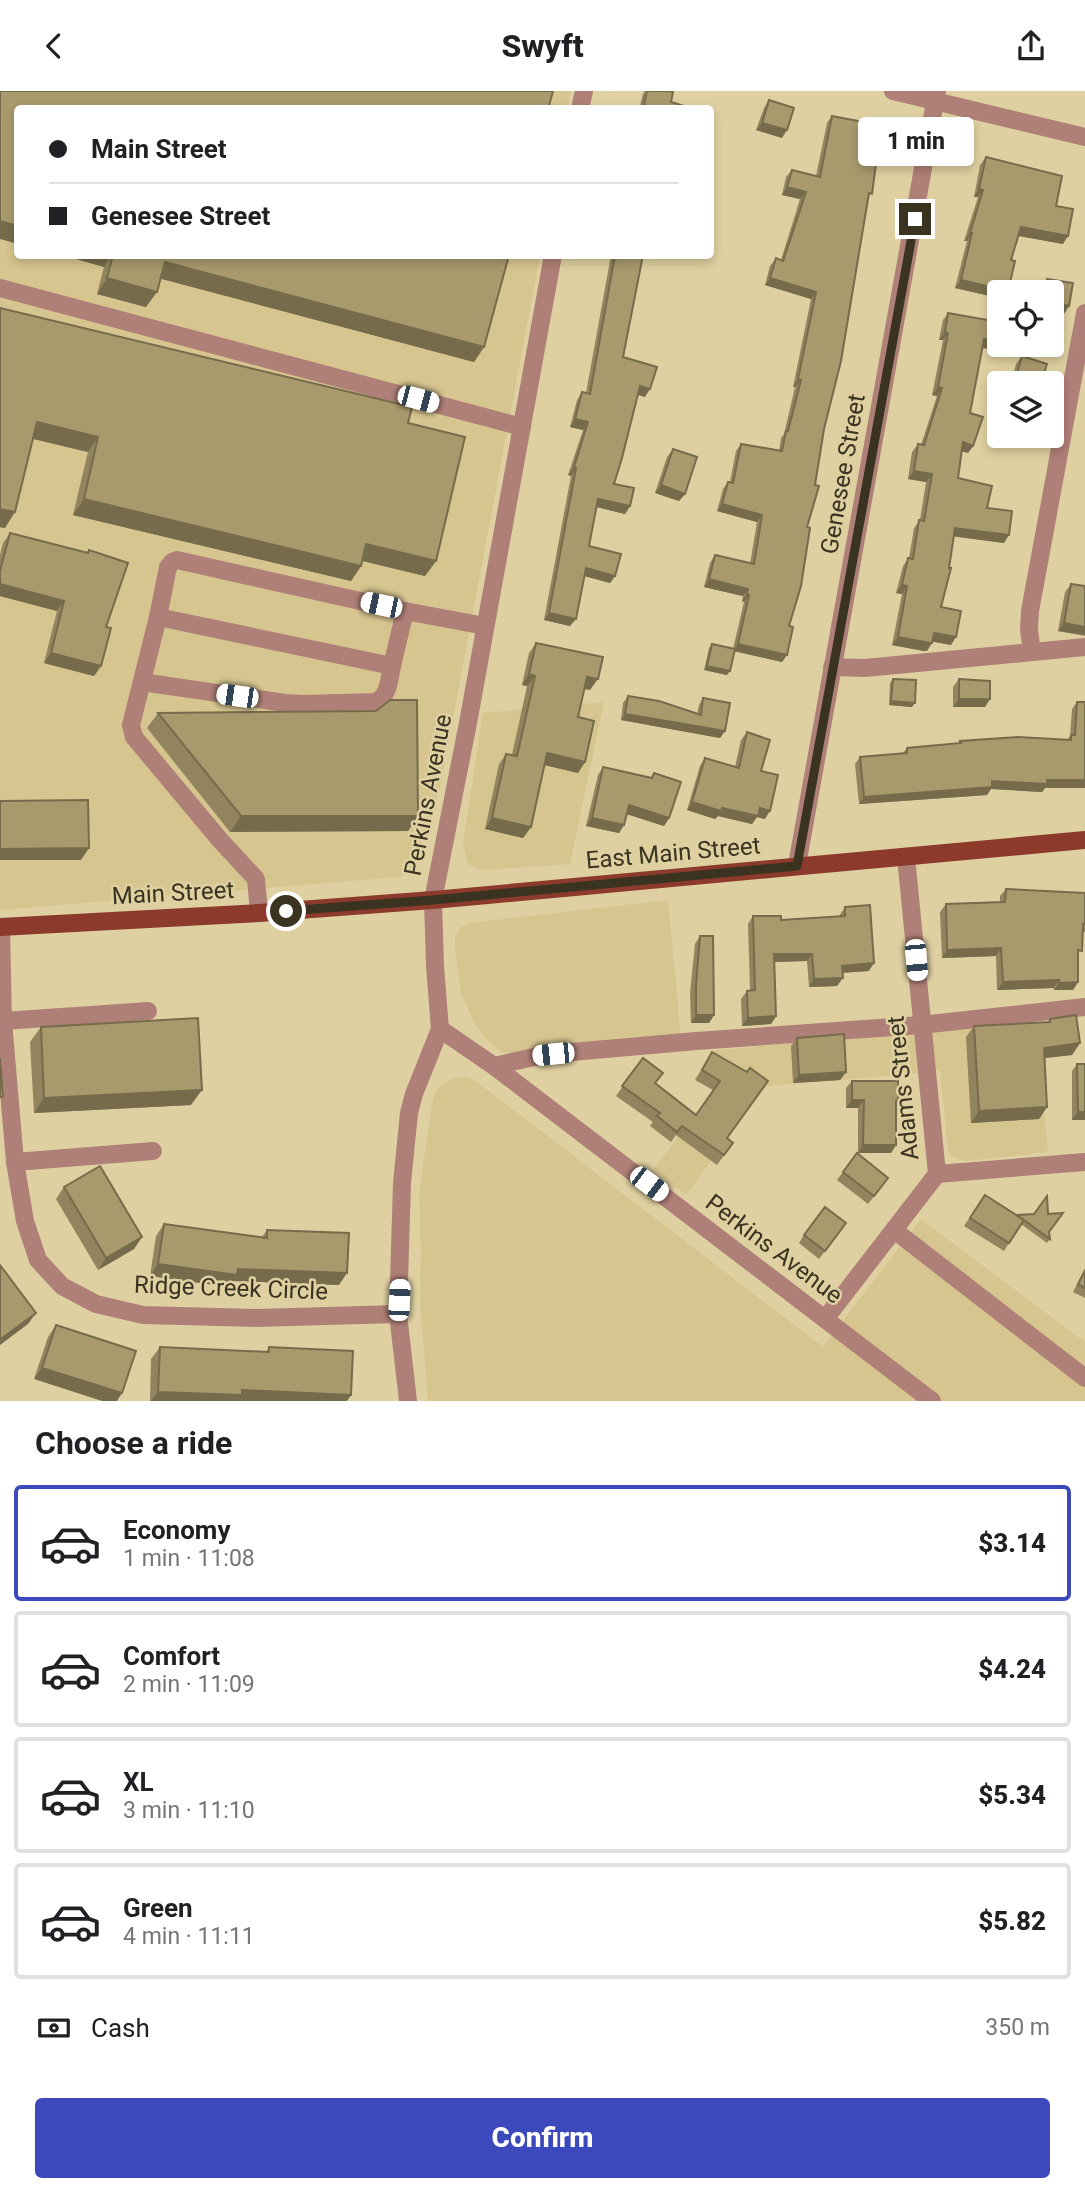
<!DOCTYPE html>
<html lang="en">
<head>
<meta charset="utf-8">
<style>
  body { margin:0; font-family:Roboto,sans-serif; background:#f2f2f2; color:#202124; height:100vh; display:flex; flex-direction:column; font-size:26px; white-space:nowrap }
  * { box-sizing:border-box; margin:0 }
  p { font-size:23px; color:#757577 }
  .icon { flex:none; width:38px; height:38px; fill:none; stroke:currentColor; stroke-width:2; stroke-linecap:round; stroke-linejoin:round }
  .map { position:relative; height:1310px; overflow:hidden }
  .sheet { display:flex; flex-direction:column; background:#fff; flex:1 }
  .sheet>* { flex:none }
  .banner { position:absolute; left:14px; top:14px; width:700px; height:154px; border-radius:7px; box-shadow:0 4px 10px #0003; display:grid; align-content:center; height:154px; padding:0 35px; background:#fff }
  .buttons { position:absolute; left:987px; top:189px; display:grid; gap:14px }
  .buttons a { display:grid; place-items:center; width:77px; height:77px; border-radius:7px; background:#fff; box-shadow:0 4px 10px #0003; font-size:35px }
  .end { position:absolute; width:32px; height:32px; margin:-16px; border:9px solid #393320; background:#fff; box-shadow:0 0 0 4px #fff }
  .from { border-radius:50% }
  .bubble { position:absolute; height:49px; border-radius:7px; background:#fff; box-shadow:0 4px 10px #0003; font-size:23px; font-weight:800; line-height:49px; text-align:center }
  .car { position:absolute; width:21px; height:42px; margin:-21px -10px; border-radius:9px; box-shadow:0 0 5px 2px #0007; background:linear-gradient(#fff 24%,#345 0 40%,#fff 0 76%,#345 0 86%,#fff 0) }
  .banner b { display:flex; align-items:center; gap:24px; height:66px; font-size:26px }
  .banner b+b { border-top:2px solid #e0e0e0 }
  .banner i { width:18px; height:18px; background:#202124 }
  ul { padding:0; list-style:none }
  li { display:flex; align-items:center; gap:21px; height:116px; margin:0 14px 10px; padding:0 21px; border:4px solid #e0e0e0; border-radius:7px }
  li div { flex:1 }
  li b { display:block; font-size:26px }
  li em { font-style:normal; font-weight:800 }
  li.active { border-color:#3b49bc }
  li>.icon { width:63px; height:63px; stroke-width:1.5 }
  h2 { padding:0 35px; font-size:32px; line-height:84px }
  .pay { display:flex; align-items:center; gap:18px; height:77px; padding:0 35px; font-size:26px }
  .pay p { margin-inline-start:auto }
  .primary-button { display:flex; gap:14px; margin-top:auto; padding:14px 35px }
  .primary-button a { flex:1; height:80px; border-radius:7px; background:#3b49bc; color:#fff; font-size:28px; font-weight:800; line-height:80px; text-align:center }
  header { display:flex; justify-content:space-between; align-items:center; height:91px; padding:0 35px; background:#fff; font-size:32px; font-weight:800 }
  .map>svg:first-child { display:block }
</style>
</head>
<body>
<header><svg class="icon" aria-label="back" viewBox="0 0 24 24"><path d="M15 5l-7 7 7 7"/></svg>Swyft<svg class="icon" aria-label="share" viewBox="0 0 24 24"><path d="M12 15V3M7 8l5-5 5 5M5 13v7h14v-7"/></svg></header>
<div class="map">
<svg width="1085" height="1310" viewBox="0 0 1085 1310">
  <rect width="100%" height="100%" fill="#dfd0a1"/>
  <g fill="#d7c58f">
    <polygon points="0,0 571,0 567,18 18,18 18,164 540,165 439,701 434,723 423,748 418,777 414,780 399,786 0,819"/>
    <polygon points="604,611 570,773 481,779 468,773 463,752 483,622"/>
    <polygon points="668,809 681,946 502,962 484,946 474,932 461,902 455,858 455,846 459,838 469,832"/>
    <polygon points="1035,929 1048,1061 965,1070 952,1066 948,1060 940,979 910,983 766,995 686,1104 653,1078 732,978 710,960"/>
    <polygon points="466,985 473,988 823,1256 921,1128 1085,1251 1085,1310 428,1310 420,1211 421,1159 419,1102 433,1007 439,996 453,987"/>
  </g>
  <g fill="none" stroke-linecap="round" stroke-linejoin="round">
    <g stroke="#af8077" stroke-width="18">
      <polyline points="893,0 1085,46"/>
      <polyline points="580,18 584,0"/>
      <polyline points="0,197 522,336"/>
      <polyline points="158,526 168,476 172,471 177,469 405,520"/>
      <polyline points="1032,561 1029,539 1030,520 1085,222"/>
      <polyline points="832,576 865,577 1085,556"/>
      <path d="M142 591 285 612 304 613 375 611C389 606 389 588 392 575"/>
      <polyline points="797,774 937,0"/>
      <polyline points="259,822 256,788 220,749 134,646 131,634 158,526 392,575 405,520 485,535"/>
      <polyline points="1,836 3,930 15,1071 25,1130 38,1169 62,1195 96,1213 143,1224 256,1227 398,1223"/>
      <polyline points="3,930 148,920"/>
      <polyline points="440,938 494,975 932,1310"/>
      <polyline points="494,975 534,966 572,961 696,950 921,934 1085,916"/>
      <polyline points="15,1071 153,1060"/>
      <polyline points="937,1083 1085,1071"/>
      <polyline points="894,1139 1085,1287"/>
      <polyline points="825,1228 937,1083 906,766"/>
      <polyline points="408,1310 398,1223 402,1092 409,1022 414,1003 440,938 435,875 433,809 468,632 553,164"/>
    </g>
    <polyline stroke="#8b3a2c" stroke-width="18" points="0,836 259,822 433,809 1085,749"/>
  </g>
  <g fill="#91845e">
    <polygon points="645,0 667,0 671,11 684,18 639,18 643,3"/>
    <polygon points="769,9 782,47 756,39 764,17"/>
    <polygon points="832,25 871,73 868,108 824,338 789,535 787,564 782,571 735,560 727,584 704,579 709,557 712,553 733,558 744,511 742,510 743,505 704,496 710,472 715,464 750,473 757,431 717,420 723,398 728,391 730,391 736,360 741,353 779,360 781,347 784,343 795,296 793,296 811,208 765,194 770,175 776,167 781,169 800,108 782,104 786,86 792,79 816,85 827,32"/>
    <polygon points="986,66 1056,115 1063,153 1018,145 999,201 999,207 955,197 967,150 964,150 978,106 974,106 980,74"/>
    <polygon points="62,164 509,164 484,256 474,271 160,187 146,216 97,203 104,176"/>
    <polygon points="611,164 643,164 623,266 645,306 638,304 614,393 630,415 625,423 596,416 589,455 615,485 610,492 584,485 570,535 544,529 571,385 568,384 583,339 570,336 577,309 582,301 586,302"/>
    <polygon points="1047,188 1064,223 1052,201 1041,201 1042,195"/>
    <polygon points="0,217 408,332 436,470 425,485 362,470 361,475 351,490 73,424 88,361 33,348 5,437 0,436"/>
    <polygon points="948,222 999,251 994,259 982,257 970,322 973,355 968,362 962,360 958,387 987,417 1004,452 954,445 941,516 951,554 932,550 927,560 924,560 892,554 902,503 896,502 903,475 909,467 914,437 920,429 926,391 908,388 912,361 918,353 921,354 937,305 932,304 943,249 939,249 943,229"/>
    <polygon points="1022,265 1041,292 1011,292 1016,273"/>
    <polygon points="673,358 685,403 679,410 655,402 667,366"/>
    <polygon points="10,442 87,462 89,459 106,536 101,575 94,585 44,572 57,520 0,505 0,464 3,452"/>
    <polygon points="1071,493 1085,545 1058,540 1065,501"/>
    <polygon points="536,552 590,599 584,598 578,626 585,671 578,682 545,674 531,736 523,747 485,738 499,673 506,663 512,664 527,595 522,594 529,562"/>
    <polygon points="893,588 912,616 889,614 890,592"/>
    <polygon points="959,588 990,608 985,616 953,616 953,596"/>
    <polygon points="628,605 697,623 699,614 703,607 725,640 720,647 621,629 623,612"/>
    <polygon points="1077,611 1085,697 1045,697 1042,701 991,698 987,704 859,713 855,673 860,666 903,662 907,657 959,652 960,650 1067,649 1070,645 1072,618"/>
    <polygon points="158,622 418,725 408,740 230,741 147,637"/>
    <polygon points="747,641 765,728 757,726 752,733 718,725 715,728 687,719 700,675 705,667 735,676 741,649"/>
    <polygon points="603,676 650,687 654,682 669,727 664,735 627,723 624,734 619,742 586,735 598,684"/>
    <polygon points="1006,798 1085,802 1085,841 1083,841 1078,866 1078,891 1073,899 1054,899 1053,897 997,899 996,865 942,867 940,821 946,813 1000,812 1000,805"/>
    <polygon points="845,816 869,880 842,882 837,895 809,896 807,870 774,871 776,925 771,933 742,935 741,908 747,900 750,900 748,833 753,825 781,829 839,825"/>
    <polygon points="700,845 714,924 709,932 691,932 690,902 695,853"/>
    <polygon points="1050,928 1080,952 1072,964 1044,967 1047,1016 1039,1028 971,1032 966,946 974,935 1047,931"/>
    <polygon points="41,936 191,1014 34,1022 30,951"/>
    <polygon points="797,947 846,981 840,989 793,992 791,955"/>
    <polygon points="712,961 747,981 727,1048 733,1052 717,1074 676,1044 671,1051 650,1035 653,1031 616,1005 643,967 655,993 696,1024 713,999 695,989"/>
    <polygon points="1077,973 1085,1029 1072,1029 1072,980"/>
    <polygon points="852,990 898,1010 896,1013 896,1054 891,1062 858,1062 858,1017 846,1017 846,997"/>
    <polygon points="857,1062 888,1087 868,1113 837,1089"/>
    <polygon points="64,1096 142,1146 134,1158 98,1179 56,1108"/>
    <polygon points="985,1104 1017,1124 1049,1142 1050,1148 1047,1152 1021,1133 1004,1160 964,1135"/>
    <polygon points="846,1132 819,1168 799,1152 804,1144"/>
    <polygon points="164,1133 262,1146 267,1139 339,1194 233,1190 229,1196 150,1185 156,1145"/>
    <polygon points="1085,1177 1085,1207 1073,1201"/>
    <polygon points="56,1234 136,1260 34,1288 48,1246"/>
    <polygon points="160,1256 266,1261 269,1256 347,1310 150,1310 151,1268"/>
  </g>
  <g fill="#766c4c">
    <polygon points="762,32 787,39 782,47 756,39"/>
    <polygon points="787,96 806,101 800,108 782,104"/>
    <polygon points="979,98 983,99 978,106 974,106"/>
    <polygon points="0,130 18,135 18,153 0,148"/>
    <polygon points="1021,136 1068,145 1063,153 1015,144"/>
    <polygon points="970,142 972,142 967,150 964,150"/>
    <polygon points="62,164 111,164 104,176"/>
    <polygon points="165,171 484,256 474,271 154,186"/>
    <polygon points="107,187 157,201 146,216 97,203"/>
    <polygon points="770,187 816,201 811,208 765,194"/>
    <polygon points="961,189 1008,200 1007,201 999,201 999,207 955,197"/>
    <polygon points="1052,211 1069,215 1064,223 1052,220"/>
    <polygon points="945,241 948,242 943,249 939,249"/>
    <polygon points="984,248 999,251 994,259 979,256"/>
    <polygon points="798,288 801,289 795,296 793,296"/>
    <polygon points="640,295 650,298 645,306 635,303"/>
    <polygon points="938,296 942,297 937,305 932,304"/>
    <polygon points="575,328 588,331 583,339 570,336"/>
    <polygon points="37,331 98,346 88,361 26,346"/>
    <polygon points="963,351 973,355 968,362 958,359"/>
    <polygon points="574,376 576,377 571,385 568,384"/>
    <polygon points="914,380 932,383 926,391 908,388"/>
    <polygon points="661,394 685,403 679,410 655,402"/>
    <polygon points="84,408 361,475 351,490 73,424"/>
    <polygon points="598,408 630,415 625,423 593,415"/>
    <polygon points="722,413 762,424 757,431 717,420"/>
    <polygon points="0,418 15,421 5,437 0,436"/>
    <polygon points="955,437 1009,444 1004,452 950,445"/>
    <polygon points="366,453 436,470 425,485 355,468"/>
    <polygon points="586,477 615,485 610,492 581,484"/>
    <polygon points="709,488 748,498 743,505 704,496"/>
    <polygon points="0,493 64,510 57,520 0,505"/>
    <polygon points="902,494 907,495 902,503 896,502"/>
    <polygon points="747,503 749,504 744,511 742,510"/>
    <polygon points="549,522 576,528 570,535 544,529"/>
    <polygon points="1064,532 1085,536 1085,544 1058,540"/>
    <polygon points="934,542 956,546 951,554 929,550"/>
    <polygon points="898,546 932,552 927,560 924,560 892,554"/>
    <polygon points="738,553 787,564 782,571 733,560"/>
    <polygon points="51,562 101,575 94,585 44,572"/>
    <polygon points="707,575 730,580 727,584 704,579"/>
    <polygon points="529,583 535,585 527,595 522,594"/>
    <polygon points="587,586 598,588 590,599 579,596"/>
    <polygon points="959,608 990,608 985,616 953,616"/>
    <polygon points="891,610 915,612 912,616 889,614"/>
    <polygon points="625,623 725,640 720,647 621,629"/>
    <polygon points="547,662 585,671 578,682 540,673"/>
    <polygon points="1047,689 1085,689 1085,697 1045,697 1042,701 991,698 987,704 859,713 864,706 992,690"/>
    <polygon points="692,711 722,717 760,717 770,720 765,728 757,726 752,733 718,725 715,728 687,719"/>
    <polygon points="629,714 669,727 664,735 623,722"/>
    <polygon points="241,725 418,725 408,740 230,741"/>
    <polygon points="492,727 531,736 523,747 485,738"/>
    <polygon points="592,727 624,734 619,742 586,735"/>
    <polygon points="89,757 81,769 0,769 0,758"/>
    <polygon points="1001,857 996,865 942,867 947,859"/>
    <polygon points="774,863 812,863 807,870 768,871"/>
    <polygon points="874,872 869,880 836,882 842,875"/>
    <polygon points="843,887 837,895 809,896 814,888"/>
    <polygon points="1059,889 1053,897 997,899 1003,891"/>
    <polygon points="1078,891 1073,899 1054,899 1059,892"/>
    <polygon points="696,924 714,924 709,932 691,932"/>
    <polygon points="776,925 771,933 742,935 748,927"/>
    <polygon points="1080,952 1072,964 1036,968 1044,957"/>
    <polygon points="846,981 840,989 793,992 799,984"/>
    <polygon points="202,999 191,1014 34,1022 44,1007"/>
    <polygon points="852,1009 864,1009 858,1017 846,1017"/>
    <polygon points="1047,1016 1039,1028 971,1032 979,1020"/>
    <polygon points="1078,1021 1085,1021 1085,1029 1072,1029"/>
    <polygon points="863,1054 896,1054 891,1062 858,1062"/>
    <polygon points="142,1146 134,1158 98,1179 106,1167"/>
    <polygon points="158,1173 347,1182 339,1194 233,1190 229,1196 150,1185"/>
    <polygon points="36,1222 28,1233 0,1254 0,1250 1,1248"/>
    <polygon points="42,1277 122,1302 117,1310 102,1310 34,1288"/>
    <polygon points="242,1299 351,1304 347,1310 151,1310 158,1301"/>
  </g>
  <g fill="#a99a6d" stroke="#766c4c" stroke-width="2">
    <polygon points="0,0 553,0 548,18 18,18 18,135 0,130"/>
    <polygon points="647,0 667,0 673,1 671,11 684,15 684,18 643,18"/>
    <polygon points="769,9 794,17 787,39 762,32"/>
    <polygon points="832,25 879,34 871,73 876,73 872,103 869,102 841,270 824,338 815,394 819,395 807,436 810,437 801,495 789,535 793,536 787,564 738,553 749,504 747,503 748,498 709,488 715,464 754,473 762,424 722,413 728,391 733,392 741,353 782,360 786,340 788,340 801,289 798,288 816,201 770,187 776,167 783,170 806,101 787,96 792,79 820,86"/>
    <polygon points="986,66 1062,85 1056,115 1073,118 1068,145 1021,136 1011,169 1015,170 1008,200 961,189 972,142 970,142 983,99 979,98"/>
    <polygon points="113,164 509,164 484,256 165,171 157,201 107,187"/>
    <polygon points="615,164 643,164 623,266 657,276 650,298 640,295 622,367 614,393 634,397 630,415 598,408 589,455 621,463 615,485 586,477 576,528 549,522 576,377 574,376 588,331 575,328 582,301 590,303"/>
    <polygon points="1047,188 1073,192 1069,215 1052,211 1052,201 1045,201"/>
    <polygon points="0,217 412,316 408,332 465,346 436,470 366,453 361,475 84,408 98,346 37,331 15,421 0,418"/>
    <polygon points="948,222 999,231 999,251 984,248 970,322 983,326 973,355 963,351 958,387 992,395 987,417 1012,420 1009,444 955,437 949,477 951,477 941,516 961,520 956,546 934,542 932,552 930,552 898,546 907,495 902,494 908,467 913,468 919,429 924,430 932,383 914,380 918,353 924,354 942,297 938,296 948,242 945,241"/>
    <polygon points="1022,265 1047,273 1041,292 1023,292 1015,290"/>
    <polygon points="673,358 697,366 685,403 661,394"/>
    <polygon points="10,442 88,462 89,459 128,472 106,536 111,537 101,575 51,562 64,510 0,493 0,480"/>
    <polygon points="1071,493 1085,495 1085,536 1064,532"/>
    <polygon points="536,552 603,566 598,588 587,586 578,626 594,630 585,671 547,662 531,736 492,727 506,663 517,665 535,585 529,583"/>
    <polygon points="712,553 735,558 730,580 707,575"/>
    <polygon points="893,588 916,589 915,612 891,610"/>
    <polygon points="959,588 990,590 990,608 959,608"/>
    <polygon points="628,605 659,610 701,624 703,607 730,612 725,640 625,623"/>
    <polygon points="390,609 417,609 418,725 241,725 158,622 376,620"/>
    <polygon points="1077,611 1085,611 1085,689 1047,689 1047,693 992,690 992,696 864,706 860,666 907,662 907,657 961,652 960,650 1018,646 1071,649 1071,644 1075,644"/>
    <polygon points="747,641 770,649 761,680 778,684 770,720 760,717 758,725 722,717 721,720 692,711 705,667 739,677"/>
    <polygon points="603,676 652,687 654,682 681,691 669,727 629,714 624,734 592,727"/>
    <polygon points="88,709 89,757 0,758 0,710"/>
    <polygon points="1006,798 1085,802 1085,833 1083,833 1082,860 1078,859 1078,891 1059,892 1059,889 1003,891 1001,857 947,859 946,813 1005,811"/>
    <polygon points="870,814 874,872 842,875 843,887 814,888 812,863 774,863 776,925 748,927 747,900 755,899 753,825 781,825 781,829 845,825 845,816"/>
    <polygon points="700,845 713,845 714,924 696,924 696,894"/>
    <polygon points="1076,924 1080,952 1044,957 1047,1016 979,1020 974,935 1050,931 1050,928"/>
    <polygon points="198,927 202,999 44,1007 41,936"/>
    <polygon points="844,943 846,981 799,984 797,947"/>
    <polygon points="712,961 747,981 750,977 768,990 727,1047 733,1052 724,1064 682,1035 677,1041 657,1025 660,1022 622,995 643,967 663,982 655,992 696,1024 720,990 702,979"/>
    <polygon points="0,967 3,1006 0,1006"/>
    <polygon points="1077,973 1085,973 1085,1021 1078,1021"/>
    <polygon points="852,990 898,990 898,1010 896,1010 896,1054 863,1054 864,1009 852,1009"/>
    <polygon points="857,1062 888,1087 874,1105 843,1081"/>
    <polygon points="100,1075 142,1146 106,1167 64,1096"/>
    <polygon points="985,1104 1024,1129 1009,1152 970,1127"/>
    <polygon points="1047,1105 1048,1123 1063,1122 1049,1141 1050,1148 1017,1124 1034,1123"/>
    <polygon points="825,1116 846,1132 825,1160 804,1144"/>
    <polygon points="164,1133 267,1147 267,1139 349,1142 347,1182 238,1178 237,1184 158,1173"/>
    <polygon points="0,1174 36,1222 1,1248 0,1246"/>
    <polygon points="1085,1180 1085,1197 1078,1193"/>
    <polygon points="56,1234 136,1260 122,1302 42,1277"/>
    <polygon points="160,1256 269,1261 269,1256 353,1260 351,1304 242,1299 242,1304 158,1301"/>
  </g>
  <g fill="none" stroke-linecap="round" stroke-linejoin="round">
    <polyline stroke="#393320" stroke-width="9" points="286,820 433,809 797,775 915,128"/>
  </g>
  <g text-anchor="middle" stroke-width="5" stroke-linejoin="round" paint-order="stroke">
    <g font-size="24" fill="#393320" stroke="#dfd0a1">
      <text transform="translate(843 383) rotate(-80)" y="8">Genesee Street</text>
      <text transform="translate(428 704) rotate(-79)" y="8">Perkins Avenue</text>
      <text transform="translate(673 762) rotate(-5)" y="8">East Main Street</text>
      <text transform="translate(173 802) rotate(-3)" y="8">Main Street</text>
      <text transform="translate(903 997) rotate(-96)" y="8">Adams Street</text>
      <text transform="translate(774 1158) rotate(37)" y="8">Perkins Avenue</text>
      <text transform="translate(231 1197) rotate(2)" y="8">Ridge Creek Circle</text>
    </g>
  </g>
</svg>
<div class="buttons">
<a><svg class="icon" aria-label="locate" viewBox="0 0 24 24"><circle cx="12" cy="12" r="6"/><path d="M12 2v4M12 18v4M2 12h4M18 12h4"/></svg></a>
<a><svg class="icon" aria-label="layers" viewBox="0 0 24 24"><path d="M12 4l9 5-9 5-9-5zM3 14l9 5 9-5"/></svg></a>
</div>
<i class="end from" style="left:286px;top:820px"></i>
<i class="end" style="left:915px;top:128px"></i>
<div class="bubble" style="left:858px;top:26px;width:116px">1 min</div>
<i class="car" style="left:418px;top:308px;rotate:105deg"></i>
<i class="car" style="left:381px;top:514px;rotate:282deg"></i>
<i class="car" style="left:237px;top:605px;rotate:278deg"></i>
<i class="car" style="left:916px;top:869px;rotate:175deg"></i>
<i class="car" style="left:553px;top:963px;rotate:264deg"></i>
<i class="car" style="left:649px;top:1093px;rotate:127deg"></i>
<i class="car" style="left:399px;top:1209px;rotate:3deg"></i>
<div class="banner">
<b><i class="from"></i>Main Street</b>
<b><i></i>Genesee Street</b>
</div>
</div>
<section class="sheet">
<h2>Choose a ride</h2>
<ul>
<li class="active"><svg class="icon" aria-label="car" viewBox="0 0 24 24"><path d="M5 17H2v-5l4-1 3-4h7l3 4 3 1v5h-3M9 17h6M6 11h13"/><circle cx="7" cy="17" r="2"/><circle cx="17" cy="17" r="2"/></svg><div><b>Economy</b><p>1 min · 11:08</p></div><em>$3.14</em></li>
<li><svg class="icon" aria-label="car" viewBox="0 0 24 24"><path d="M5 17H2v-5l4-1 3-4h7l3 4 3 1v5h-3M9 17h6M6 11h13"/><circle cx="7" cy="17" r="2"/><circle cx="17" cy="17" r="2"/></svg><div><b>Comfort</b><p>2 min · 11:09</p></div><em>$4.24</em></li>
<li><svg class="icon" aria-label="car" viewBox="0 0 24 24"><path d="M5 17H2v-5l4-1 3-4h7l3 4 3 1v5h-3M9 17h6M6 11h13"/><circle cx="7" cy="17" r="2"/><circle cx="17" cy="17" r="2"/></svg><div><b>XL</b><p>3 min · 11:10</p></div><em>$5.34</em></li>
<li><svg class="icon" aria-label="car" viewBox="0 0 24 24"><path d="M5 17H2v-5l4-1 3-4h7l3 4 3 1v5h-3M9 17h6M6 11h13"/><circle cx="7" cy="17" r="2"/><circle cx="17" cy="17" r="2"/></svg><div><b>Green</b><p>4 min · 11:11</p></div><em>$5.82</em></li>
</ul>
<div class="pay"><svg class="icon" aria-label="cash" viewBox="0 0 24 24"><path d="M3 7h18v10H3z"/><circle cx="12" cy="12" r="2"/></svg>Cash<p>350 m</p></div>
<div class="primary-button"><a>Confirm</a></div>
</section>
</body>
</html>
